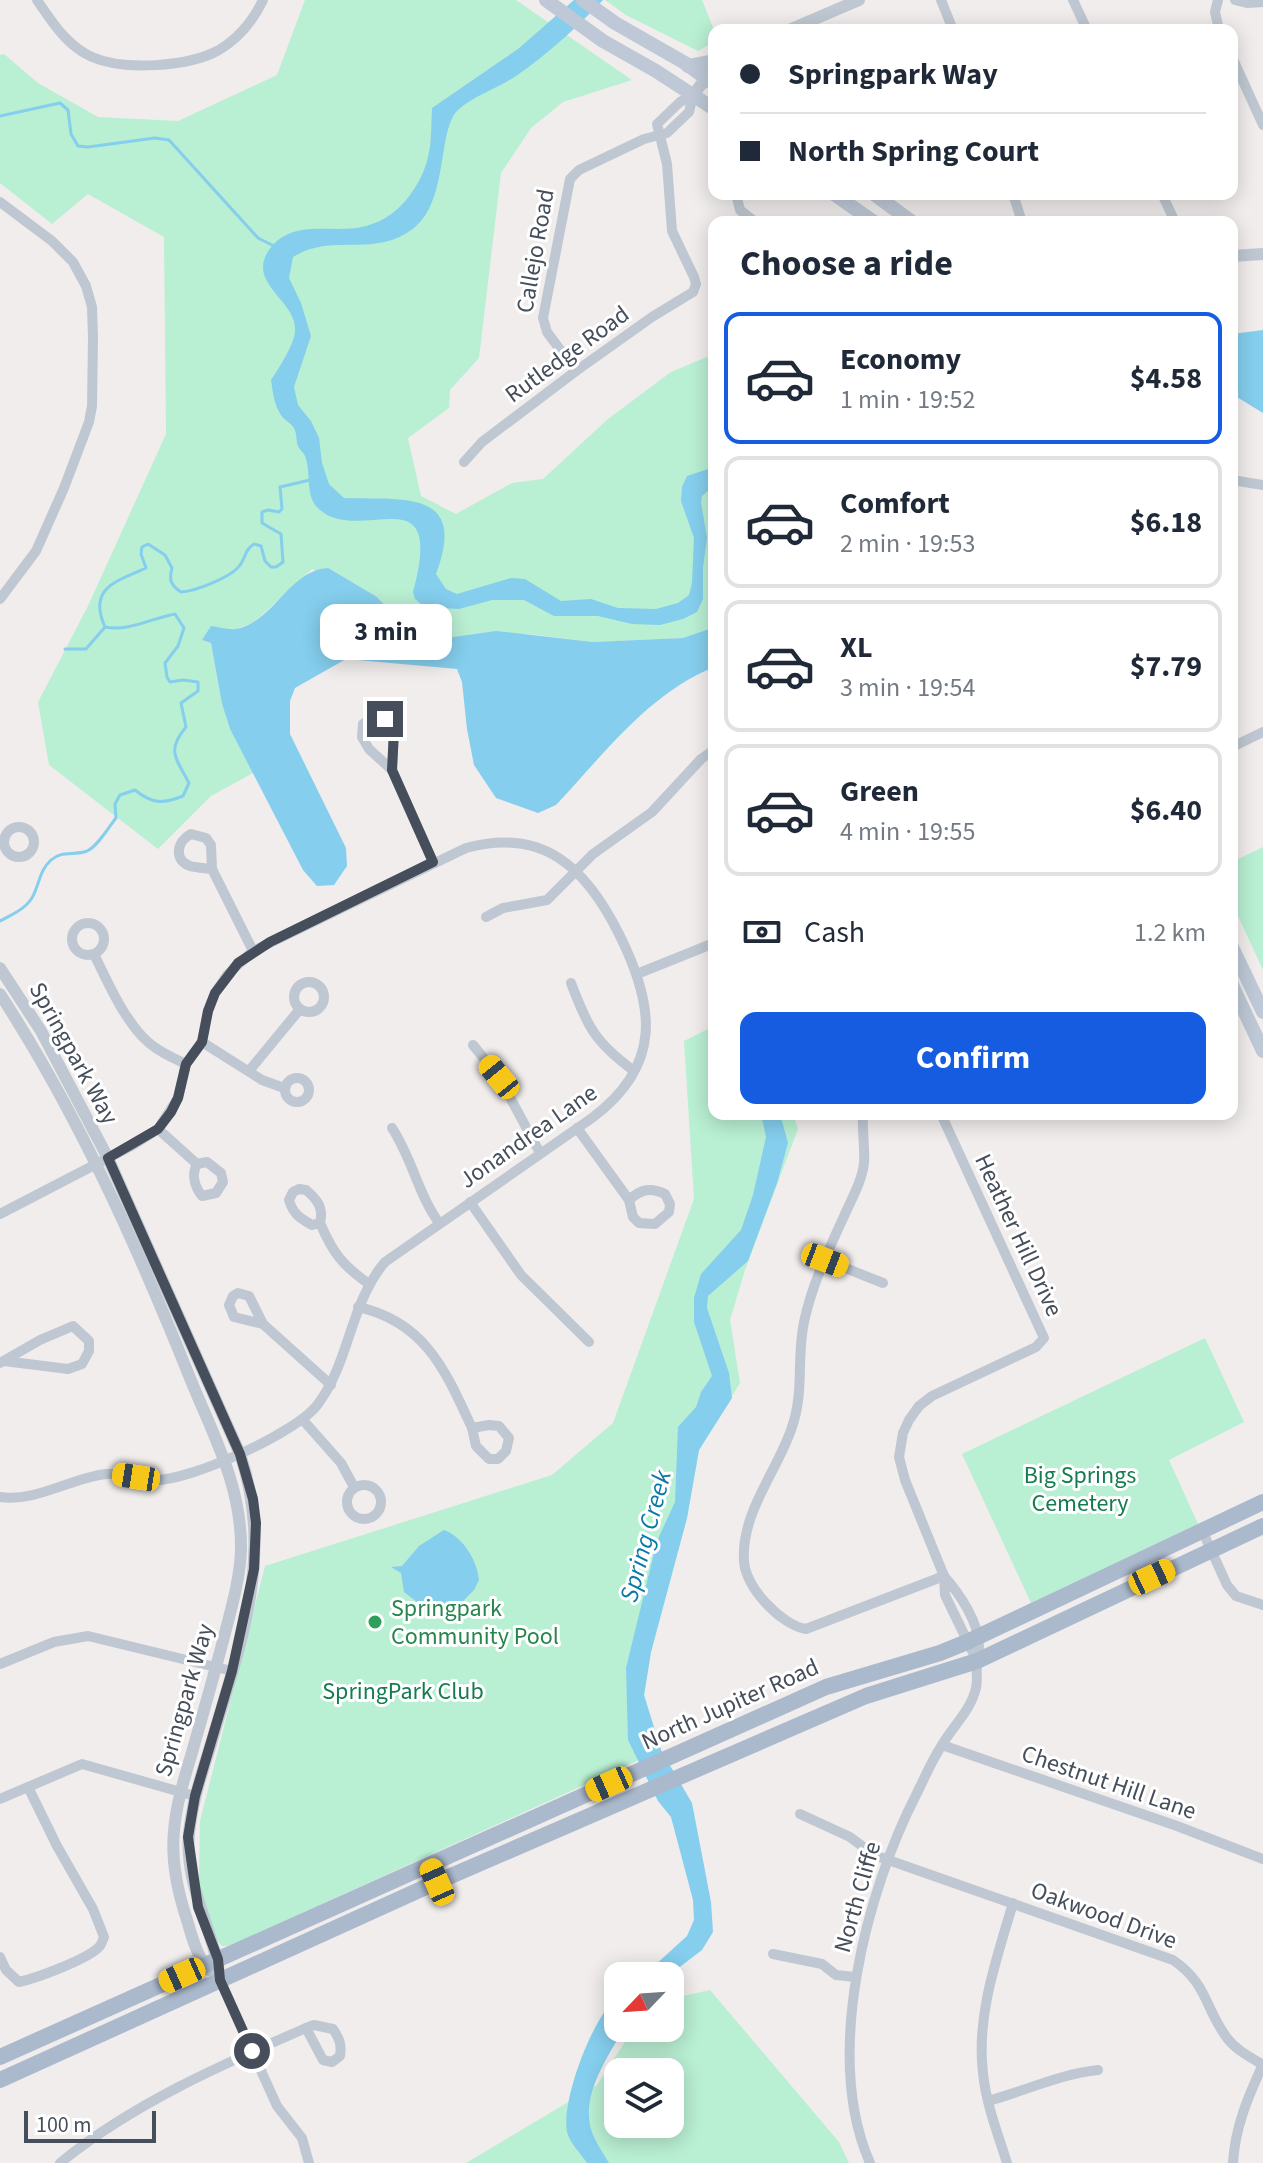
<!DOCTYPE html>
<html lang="en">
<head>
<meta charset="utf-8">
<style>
  body { margin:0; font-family:"Source Sans 3",sans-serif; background:#f2f2f3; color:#1f2937; height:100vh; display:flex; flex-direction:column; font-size:30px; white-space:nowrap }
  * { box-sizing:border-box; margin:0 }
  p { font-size:26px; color:#747a83 }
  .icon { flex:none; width:44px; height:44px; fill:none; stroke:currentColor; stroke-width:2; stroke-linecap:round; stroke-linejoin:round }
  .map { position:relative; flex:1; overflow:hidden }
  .sheet { position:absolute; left:708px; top:216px; width:530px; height:904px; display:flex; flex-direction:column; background:#fff; border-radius:16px; box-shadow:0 4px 20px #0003 }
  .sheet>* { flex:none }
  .top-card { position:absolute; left:708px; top:24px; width:530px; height:176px; border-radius:16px; box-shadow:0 4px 20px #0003; display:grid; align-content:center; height:176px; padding:0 32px; background:#fff }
  .needle { width:52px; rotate:245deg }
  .tools { position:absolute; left:604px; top:1962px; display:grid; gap:16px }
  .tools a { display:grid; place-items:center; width:80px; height:80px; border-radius:16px; background:#fff; box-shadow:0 4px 20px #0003; font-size:40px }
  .scale { position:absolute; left:24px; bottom:20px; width:132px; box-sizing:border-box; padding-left:8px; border:4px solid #454e5a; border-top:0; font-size:22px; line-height:28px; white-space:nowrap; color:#454e5a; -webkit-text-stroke:6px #fff; paint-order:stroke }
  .end { position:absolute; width:36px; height:36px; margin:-18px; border:10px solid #454e5a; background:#fff; box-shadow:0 0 0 4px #fff }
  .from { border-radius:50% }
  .bubble { position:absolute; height:56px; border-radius:16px; background:#fff; box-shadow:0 4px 20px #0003; font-size:26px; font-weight:700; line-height:56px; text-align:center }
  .car { position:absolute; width:24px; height:48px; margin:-24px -12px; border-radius:10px; box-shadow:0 0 6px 2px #0007; background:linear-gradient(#f5c518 24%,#345 0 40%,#f5c518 0 76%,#345 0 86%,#f5c518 0) }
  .top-card b { display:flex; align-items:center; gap:28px; height:76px; font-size:30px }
  .top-card b+b { border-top:2px solid #e0e1e3 }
  .top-card i { width:20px; height:20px; background:#1f2937 }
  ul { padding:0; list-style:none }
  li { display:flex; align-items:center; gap:24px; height:132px; margin:0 16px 12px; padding:0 16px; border:4px solid #e0e1e3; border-radius:16px }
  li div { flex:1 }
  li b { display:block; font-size:30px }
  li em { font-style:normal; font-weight:700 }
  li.active { border-color:#165ce0 }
  li>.icon { width:72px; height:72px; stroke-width:1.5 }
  h2 { padding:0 32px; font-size:36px; line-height:96px }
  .pay { display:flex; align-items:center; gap:20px; height:88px; padding:0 32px; font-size:30px }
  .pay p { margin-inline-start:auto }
  .action { display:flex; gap:16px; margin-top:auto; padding:16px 32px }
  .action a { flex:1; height:92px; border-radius:16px; background:#165ce0; color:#fff; font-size:32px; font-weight:700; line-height:92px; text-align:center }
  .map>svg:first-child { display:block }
</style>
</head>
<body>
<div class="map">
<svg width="1263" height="2163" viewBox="0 0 1263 2163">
  <rect width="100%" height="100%" fill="#f0edec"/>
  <g fill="#b9efd3" fill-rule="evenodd">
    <polygon points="305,0 516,0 632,80 563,102 531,128 501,173 479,358 450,390 449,408 408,438 421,496 456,514 512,483 543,479 608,419 671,372 714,354 714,623 709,629 684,638 593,642 528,634 440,639 419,635 398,619 377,597 312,569 254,622 234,630 211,627 202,640 211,643 222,704 230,729 253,773 211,796 158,849 49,765 38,702 88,606 166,434 164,237 88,194 52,224 0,183 0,55 4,54 38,83 98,117 178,121 277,75"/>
    <polygon points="605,0 702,0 714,30 712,43 698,51 626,15"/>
    <polygon points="1263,847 1263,970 1232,903 1232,862"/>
    <polygon points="714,1026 714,1114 793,1114 798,1129 745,1270 730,1320 740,1383 699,1450 687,1518 651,1652 644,1695 661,1750 229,1946 222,1946 216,1939 205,1911 199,1880 200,1821 265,1566 552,1475 613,1423 694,1199 684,1041"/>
    <polygon points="1205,1338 1244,1422 1169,1460 1198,1524 1031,1603 962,1454"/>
    <path d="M710 1990 839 2142 849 2163H466L597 2085 634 2028H670V1999ZM618 2072H670V2124H618Z"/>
  </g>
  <g fill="#85ceed">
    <path d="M574 0H603C577 27 547 55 516 76 498 88 473 96 458 110 437 130 449 200 414 228 375 259 332 232 293 257L289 278 301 303 311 336 294 387 298 405 311 421 319 438 322 463 329 484 344 498C404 500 468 489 436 574L446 589 457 594 511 578 525 579 561 601 591 599 618 608 656 609 678 603 689 595 692 583 694 538 681 501 682 487 687 476 714 467V486L702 496 701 502 707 538 703 567V599L697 612 683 619 660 625 632 624 598 616H554L524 600H492L459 609 424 607 415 599 413 592C446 470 360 547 319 509 304 496 312 473 305 456 304 453 300 450 298 446 296 441 297 433 294 428 291 423 284 420 281 415 274 405 273 392 271 380 278 370 295 343 295 331 297 300 246 284 269 250 292 217 334 235 366 226 385 221 399 210 410 195 418 184 425 171 428 157 432 142 431 124 432 108L518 49Z"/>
    <polygon points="1263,330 1263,413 1232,394 1232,334"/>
    <path d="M328 568 377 597 398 619 419 635 440 639 496 631 593 642 683 638 709 629 714 623V667C648 694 604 754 556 805L538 813 496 798 474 765 467 729 462 682 457 669 346 659 295 688 290 701V734L346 848 347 866 334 885 317 886 303 870 230 729 222 704 211 643 202 640 211 626C219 627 228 630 236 629 274 622 289 570 328 568Z"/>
    <polygon points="761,1114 780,1114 788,1143 777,1183 748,1261 708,1296 707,1308 729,1373 732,1398 699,1450 687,1518 651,1652 644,1695 661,1750 692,1803 711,1902 713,1932 702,1950 668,1976 643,1976 687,1936 694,1920 693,1900 671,1817 658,1801 628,1740 626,1668 657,1541 675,1502 678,1427 696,1407 701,1392 712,1376 694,1322 694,1298 701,1274 741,1230 753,1195 766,1137"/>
    <path d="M444 1530C463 1537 477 1560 479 1580L474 1590 459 1605 440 1612 435 1611 428 1603 417 1602 404 1592 401 1573 391 1567 402 1566 419 1546Z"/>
    <path d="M618 1996V2028H624C608 2057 581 2094 591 2129 594 2140 603 2153 609 2163H587C581 2154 569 2142 567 2132 561 2100 593 2016 618 1996Z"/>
  </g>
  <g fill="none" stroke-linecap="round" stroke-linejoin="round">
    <g stroke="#85ceed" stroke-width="3">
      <polyline points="0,116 60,103 68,110 71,134 78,146 88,147 155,138 169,140 258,238 274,246"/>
      <polyline points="65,649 86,649 105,627"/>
      <path d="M0 921C13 914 28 908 34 894 40 881 40 870 51 860 62 850 74 856 87 851 98 846 108 828 116 818L115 804 120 795 135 790C152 804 163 804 183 796L189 783C176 758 166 751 186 727L181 703 198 691V682L183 680 170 682 167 677 165 663 178 646 184 628 175 614C153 618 127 632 105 627 87 587 118 581 146 568L141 554 142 547 148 544 165 555 172 568C169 579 170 585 181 592 196 591 232 577 240 565 246 557 245 549 254 544L261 546 265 561 271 567H276L283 562 281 534 262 523V512L268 510 279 512 282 509 280 487 310 480"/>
    </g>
    <g stroke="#bfc8d2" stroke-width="10">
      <path d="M37 0C52 22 67 46 92 57 124 71 188 67 219 50 239 38 253 21 263 0"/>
      <polyline points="941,0 953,30"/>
      <polyline points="1073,0 1087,30"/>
      <polyline points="1218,0 1215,12 1219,30"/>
      <polyline points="1235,0 1247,3 1263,2"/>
      <polyline points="1232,57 1263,125"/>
      <polyline points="736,194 740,210 755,222"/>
      <polyline points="1013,194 1022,222"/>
      <polyline points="1162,194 1175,222"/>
      <polyline points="0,202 52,241 73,262 86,286 92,307 93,338 92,406 89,422 64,488 36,551 0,599"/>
      <polyline points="576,371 547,332 543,318 570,179 579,170 644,139 667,133 689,112 693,95"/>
      <polyline points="464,462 482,442 576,371 652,317 693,292 696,284 694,277 672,231 667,164 657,124 680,102 693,95"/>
      <polyline points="1232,480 1263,485"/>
      <polyline points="1232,747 1263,732"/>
      <polyline points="392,770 394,731 385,719 374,716 363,724 362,737 369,749 392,770 433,862"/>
      <circle cx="19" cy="842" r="15"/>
      <path d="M191 834 206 838 211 845 212 869C205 868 197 868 190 866 173 860 177 841 191 834Z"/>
      <polyline points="212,869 253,951"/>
      <polyline points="486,917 503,908 547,900 593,854 652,812 701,759 714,750"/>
      <circle cx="88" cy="939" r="16"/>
      <path d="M94 954C107 981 125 1022 148 1042 159 1052 173 1058 186 1064"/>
      <polyline points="637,974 714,943"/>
      <circle cx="309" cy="997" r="15"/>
      <path d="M571 983C588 1028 595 1042 634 1071"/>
      <polyline points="202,1042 262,1080 284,1088"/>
      <polyline points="473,1045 499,1077 540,1153"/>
      <polyline points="249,1071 300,1009"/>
      <circle cx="297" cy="1090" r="12"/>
      <path d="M863 1114C862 1130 865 1147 864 1163 862 1181 852 1198 845 1214 829 1249 812 1284 804 1322 796 1360 805 1392 791 1430 776 1473 741 1513 744 1561 745 1587 781 1625 806 1629L944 1576"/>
      <polyline points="941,1114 1044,1338 1036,1347 932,1396 919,1406 909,1420 903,1433 899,1457 905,1480 944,1576 945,1595 977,1661"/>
      <path d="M392 1128C412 1158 418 1194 439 1223"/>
      <path d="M577 1128 629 1200 633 1217 639 1223 655 1224 669 1212 670 1204 665 1194C651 1187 641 1189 629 1200"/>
      <path d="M158 1129 197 1164 207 1162 221 1173 223 1182 216 1193 202 1196C195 1187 191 1175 197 1164"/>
      <path d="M299 1189 306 1190C317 1199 324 1208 320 1223L312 1225C300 1218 293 1214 289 1200L293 1192Z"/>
      <polyline points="470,1202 521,1275 589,1342"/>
      <path d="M0 1214 133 1145 158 1129 178 1098 186 1064 202 1042 208 1011 215 993 227 975 253 951 466 848C544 827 586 868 619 934 655 1006 663 1065 592 1118L385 1262C350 1303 350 1361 318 1404 297 1433 189 1481 155 1480 139 1479 122 1472 106 1474 71 1478 37 1502 0 1497"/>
      <path d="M320 1223C333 1253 342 1265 369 1284"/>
      <polyline points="825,1260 883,1283"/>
      <path d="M358 1307C426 1322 446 1372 472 1428"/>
      <polyline points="263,1324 249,1296 238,1293 233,1296 229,1305 234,1317 263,1324 331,1385"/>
      <polyline points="0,1363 40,1340 73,1326 89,1341 89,1351 82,1364 68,1369 4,1361"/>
      <polyline points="303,1420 341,1463 354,1487"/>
      <polygon points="489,1425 499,1426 509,1438 506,1451 498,1459 489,1459 476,1446 472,1428"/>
      <circle cx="364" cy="1502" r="17"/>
      <polyline points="1202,1530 1227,1585 1236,1596 1263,1605"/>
      <polyline points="0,1664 54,1642 88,1636 232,1671"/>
      <polyline points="942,1745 1177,1826 1263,1859"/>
      <polyline points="0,1799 82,1764 195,1796"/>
      <path d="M800 1814 850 1837 874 1855 1173 1960C1208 1984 1204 2007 1227 2038 1236 2050 1250 2057 1263 2065"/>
      <polyline points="773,1954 822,1964 836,1975 855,1977"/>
      <path d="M0 1957 6 1970 19 1982C37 1978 85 1960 98 1948 102 1945 102 1941 104 1937L93 1909 57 1846 28 1787"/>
      <polyline points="220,1980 277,2106 302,2138 309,2163"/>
      <path d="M314 2025 333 2029C339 2038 342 2044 340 2056L332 2062 323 2060 306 2028Z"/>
      <path d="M988 2101C1025 2091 1060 2074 1098 2070"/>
      <path d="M60 2163C132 2104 221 2065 306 2028"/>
      <path d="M870 2163C823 2056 866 1892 917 1793 925 1777 932 1760 942 1745 953 1726 971 1710 976 1688 978 1680 976 1672 977 1664 977 1658 979 1652 979 1646 979 1622 959 1593 944 1576"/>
      <path d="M1007 2163C998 2134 986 2104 983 2073 976 2015 997 1958 1013 1903"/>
      <path d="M1233 2163C1235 2127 1248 2097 1263 2064"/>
    </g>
    <g stroke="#bfc8d2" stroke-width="12">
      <polyline points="789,30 859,0"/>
      <polyline points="693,95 714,68"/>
      <polyline points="1232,256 1263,254"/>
      <path d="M0 968 41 1031 108 1158 240 1454C275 1557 240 1644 211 1744 202 1773 192 1802 189 1833 184 1886 215 1931 220 1980"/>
      <path d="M0 994C78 1114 137 1246 190 1378 213 1435 242 1486 241 1550 240 1578 232 1606 225 1633 215 1672 204 1710 193 1749 185 1776 176 1804 174 1831 171 1861 178 1893 187 1920 192 1937 197 1957 209 1970"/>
    </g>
    <g stroke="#bec8d6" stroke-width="14">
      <polyline points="546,0 603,41 656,71 714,109"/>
      <polyline points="583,0 615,23 685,63 714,84"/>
      <polyline points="688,66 714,61"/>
      <polyline points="834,194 874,222"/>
      <polyline points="874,194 912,222"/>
      <polyline points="1232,947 1263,1012"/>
      <polyline points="1232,985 1263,1051"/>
    </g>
    <g stroke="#abb9cd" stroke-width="16">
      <polyline points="0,2057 826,1687 940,1653 967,1642 1263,1502"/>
      <polyline points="0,2080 437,1882 866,1696 977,1661 1263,1526"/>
    </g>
  </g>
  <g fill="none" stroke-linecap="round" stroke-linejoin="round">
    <polyline stroke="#454e5a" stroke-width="10" points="252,2051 220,1980 218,1959 198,1907 188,1837 195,1796 232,1671 254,1569 256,1523 253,1499 240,1454 108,1158 158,1129 171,1112 178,1098 186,1064 202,1042 208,1011 215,993 238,963 270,942 433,862 392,770 394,731 385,719"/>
  </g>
  <circle fill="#2e9e5b" stroke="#fff" stroke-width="3" cx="375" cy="1622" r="8"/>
  <g text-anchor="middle" stroke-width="6" stroke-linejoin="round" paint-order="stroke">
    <g font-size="24" fill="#454e5a" stroke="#fff">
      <text transform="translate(535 251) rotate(-80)" y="8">Callejo Road</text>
      <text transform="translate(567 354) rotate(-36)" y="8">Rutledge Road</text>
      <text transform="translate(74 1053) rotate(61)" y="8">Springpark Way</text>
      <text transform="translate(528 1136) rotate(-35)" y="8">Jonandrea Lane</text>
      <text transform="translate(1019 1235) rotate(65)" y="8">Heather Hill Drive</text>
      <text transform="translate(184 1700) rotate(-74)" y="8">Springpark Way</text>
      <text transform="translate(730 1704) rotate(-24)" y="8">North Jupiter Road</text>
      <text transform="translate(1109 1782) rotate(19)" y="8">Chestnut Hill Lane</text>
      <text transform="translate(857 1897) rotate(-74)" y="8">North Cliffe</text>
      <text transform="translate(1104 1915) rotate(20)" y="8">Oakwood Drive</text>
    </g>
    <g font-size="24" fill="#157c52" stroke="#fff">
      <text x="1080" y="1483">Big Springs<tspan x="1080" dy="28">Cemetery</tspan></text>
      <text x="403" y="1699">SpringPark Club</text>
    </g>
    <g font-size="24" fill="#27864d" stroke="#fff" text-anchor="start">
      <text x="391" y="1616">Springpark<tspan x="391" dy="28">Community Pool</tspan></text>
    </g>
    <g font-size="26" font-style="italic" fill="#0a79a8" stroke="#fff">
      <text transform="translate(645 1536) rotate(-75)" y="9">Spring Creek</text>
    </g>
  </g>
</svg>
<div class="tools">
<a><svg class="needle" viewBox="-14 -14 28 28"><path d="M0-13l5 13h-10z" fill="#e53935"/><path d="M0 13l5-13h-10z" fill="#747a83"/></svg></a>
<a><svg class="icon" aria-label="layers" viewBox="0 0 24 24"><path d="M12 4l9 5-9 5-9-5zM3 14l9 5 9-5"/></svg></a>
</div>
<div class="scale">100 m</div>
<i class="end from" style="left:252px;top:2051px"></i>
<i class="end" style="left:385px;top:719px"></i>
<div class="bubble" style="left:320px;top:604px;width:132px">3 min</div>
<i class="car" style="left:499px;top:1077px;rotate:321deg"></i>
<i class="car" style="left:825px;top:1260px;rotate:111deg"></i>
<i class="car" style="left:136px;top:1477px;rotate:279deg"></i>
<i class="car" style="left:1152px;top:1577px;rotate:65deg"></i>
<i class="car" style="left:609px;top:1784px;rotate:246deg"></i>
<i class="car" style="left:437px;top:1882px;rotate:336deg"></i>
<i class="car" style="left:182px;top:1975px;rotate:246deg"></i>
<div class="top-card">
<b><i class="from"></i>Springpark Way</b>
<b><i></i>North Spring Court</b>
</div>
<section class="sheet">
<h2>Choose a ride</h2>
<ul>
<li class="active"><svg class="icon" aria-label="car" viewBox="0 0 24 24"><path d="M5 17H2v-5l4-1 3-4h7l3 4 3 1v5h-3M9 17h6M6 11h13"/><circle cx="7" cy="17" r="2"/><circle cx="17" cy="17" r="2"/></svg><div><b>Economy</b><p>1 min · 19:52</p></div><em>$4.58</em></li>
<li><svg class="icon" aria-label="car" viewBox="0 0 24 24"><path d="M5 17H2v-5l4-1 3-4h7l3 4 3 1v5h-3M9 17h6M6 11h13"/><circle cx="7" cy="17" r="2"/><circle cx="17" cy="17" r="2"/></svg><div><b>Comfort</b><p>2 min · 19:53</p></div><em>$6.18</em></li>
<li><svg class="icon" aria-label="car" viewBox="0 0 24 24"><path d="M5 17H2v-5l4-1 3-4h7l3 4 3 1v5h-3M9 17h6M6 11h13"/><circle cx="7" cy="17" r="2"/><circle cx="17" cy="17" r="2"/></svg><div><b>XL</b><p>3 min · 19:54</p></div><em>$7.79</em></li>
<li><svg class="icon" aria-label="car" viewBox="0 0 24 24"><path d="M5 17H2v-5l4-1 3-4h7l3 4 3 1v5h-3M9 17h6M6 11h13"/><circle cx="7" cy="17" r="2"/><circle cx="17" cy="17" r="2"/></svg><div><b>Green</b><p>4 min · 19:55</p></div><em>$6.40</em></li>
</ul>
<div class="pay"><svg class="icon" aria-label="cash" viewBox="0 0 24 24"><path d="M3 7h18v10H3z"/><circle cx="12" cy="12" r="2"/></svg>Cash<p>1.2 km</p></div>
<div class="action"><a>Confirm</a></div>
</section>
</div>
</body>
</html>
